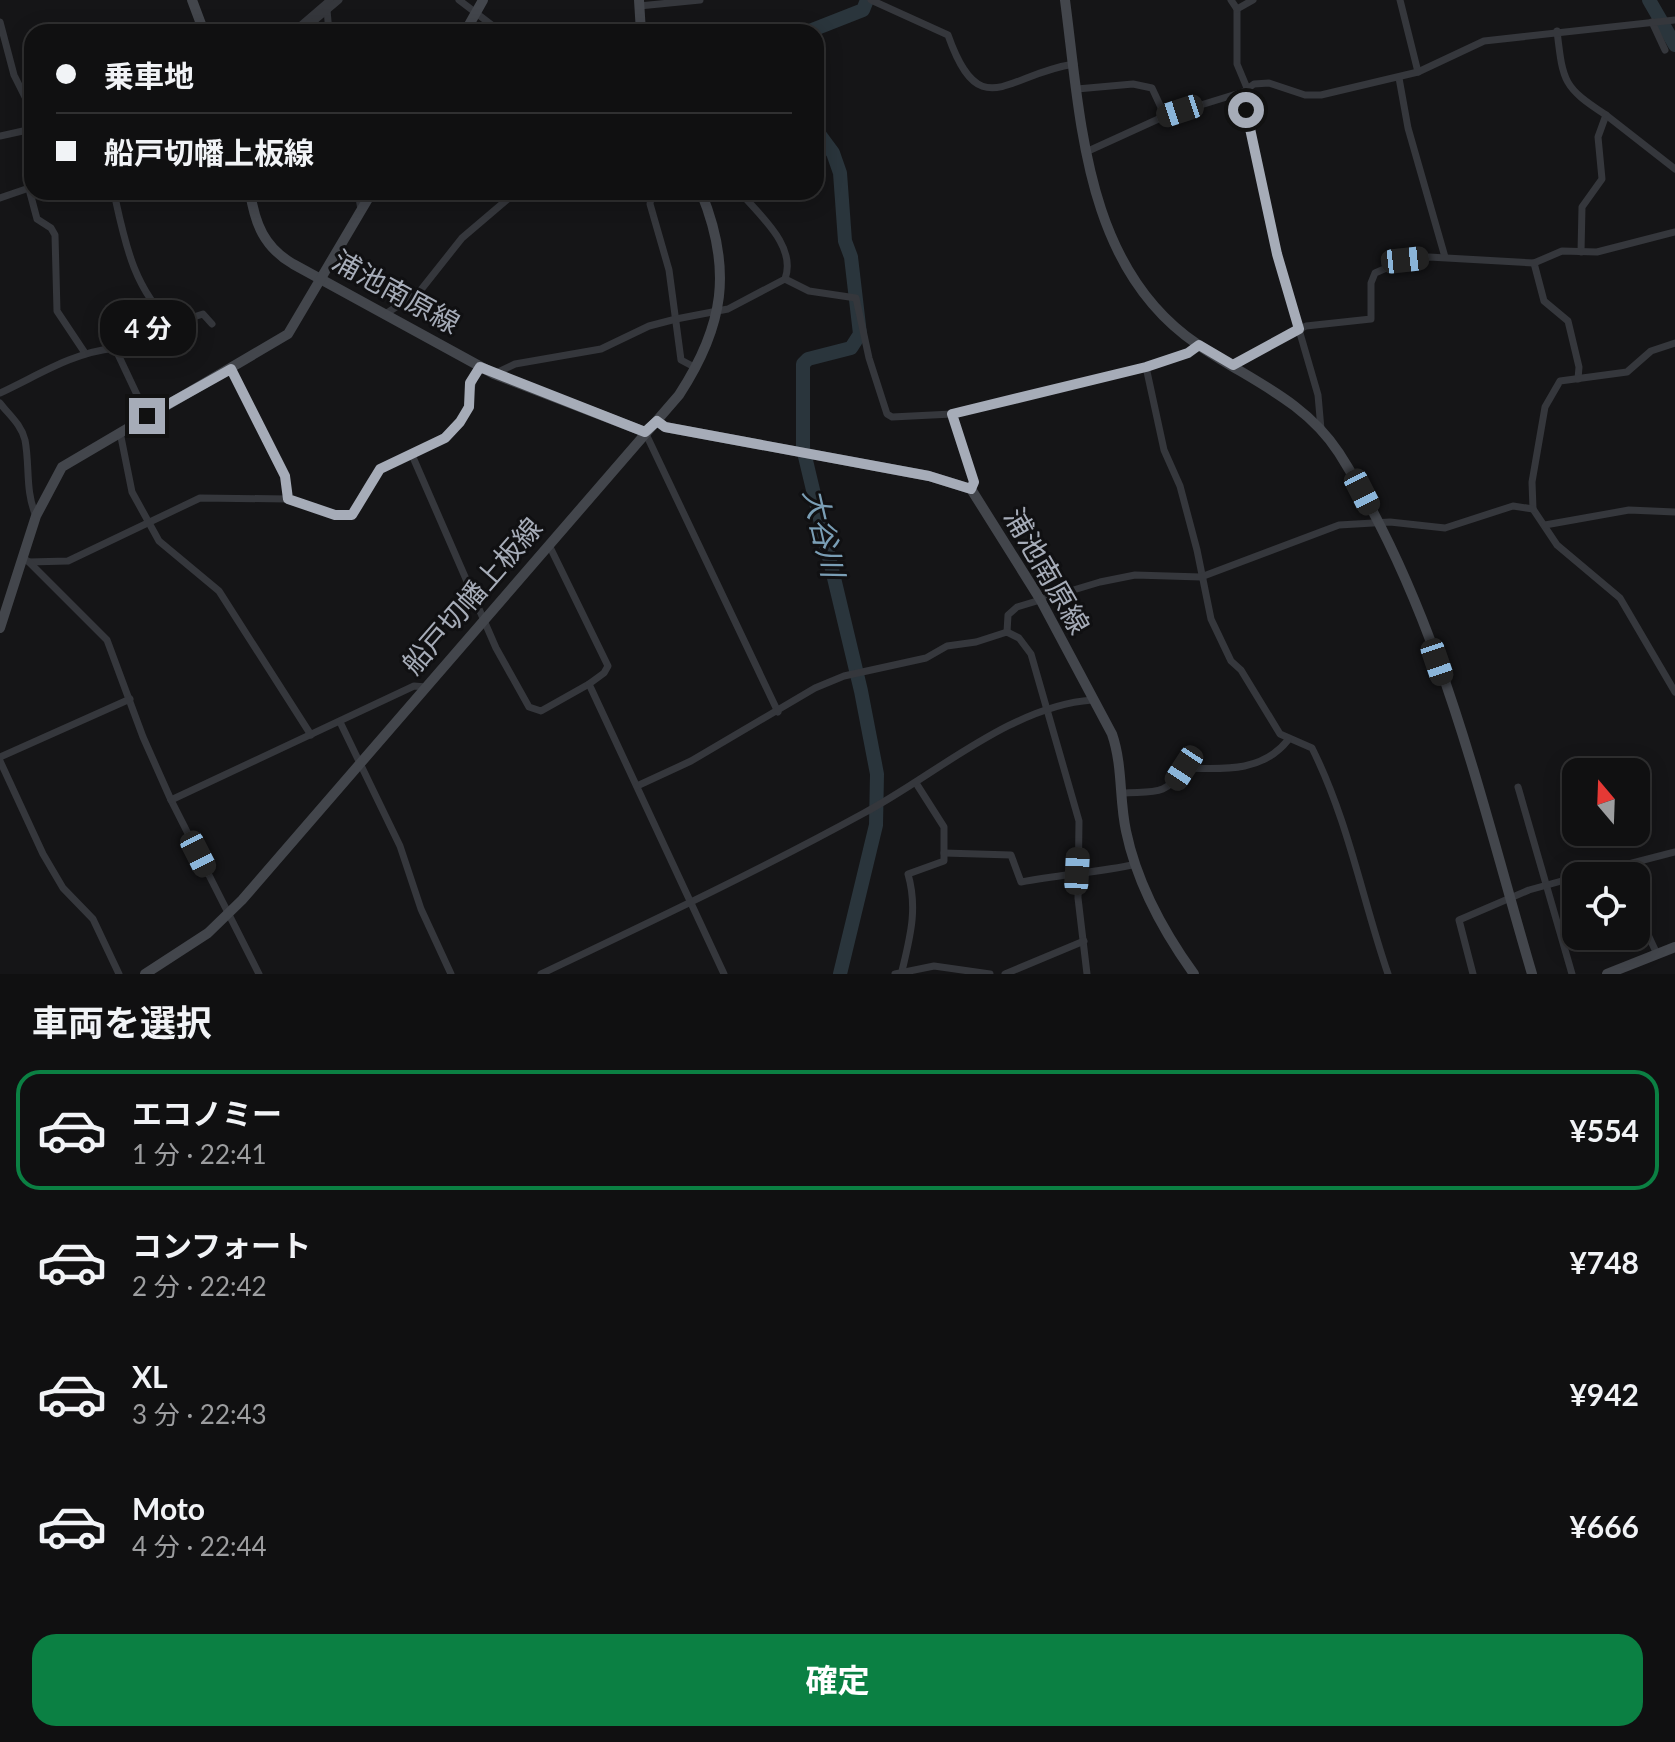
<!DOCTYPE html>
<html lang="ja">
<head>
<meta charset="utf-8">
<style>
  body { margin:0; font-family:Lato,"Noto Sans JP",sans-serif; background:#19191a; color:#f1f3f6; height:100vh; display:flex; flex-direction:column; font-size:30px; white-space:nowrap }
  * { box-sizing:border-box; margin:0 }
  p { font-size:26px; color:#9c9d9f }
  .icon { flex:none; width:44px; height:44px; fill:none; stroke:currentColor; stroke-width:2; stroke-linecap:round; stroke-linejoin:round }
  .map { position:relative; height:974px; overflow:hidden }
  .sheet { display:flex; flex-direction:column; background:#101011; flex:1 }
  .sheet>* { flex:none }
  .banner { position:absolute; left:24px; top:24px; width:800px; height:176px; border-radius:24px; box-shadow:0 4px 20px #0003,0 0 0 2px #303031; display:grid; align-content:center; height:176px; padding:0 32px; background:#101011 }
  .needle { width:52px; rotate:341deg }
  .buttons { position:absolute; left:1562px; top:758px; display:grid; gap:16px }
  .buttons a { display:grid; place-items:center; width:88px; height:88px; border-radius:16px; background:#101011; box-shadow:0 4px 20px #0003,0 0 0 2px #303031; font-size:40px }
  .end { position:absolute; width:36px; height:36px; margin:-18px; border:10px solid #a6acb8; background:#111; box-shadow:0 0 0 4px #111 }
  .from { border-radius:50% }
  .bubble { position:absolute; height:56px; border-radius:24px; background:#101011; box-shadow:0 4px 20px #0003,0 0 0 2px #303031; font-size:26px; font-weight:700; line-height:56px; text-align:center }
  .car { position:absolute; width:24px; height:48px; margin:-24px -12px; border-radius:10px; box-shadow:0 0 6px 2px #0007; background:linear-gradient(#222 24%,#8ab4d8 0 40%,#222 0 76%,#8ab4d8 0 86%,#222 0) }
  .banner b { display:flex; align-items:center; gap:28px; height:76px; font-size:30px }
  .banner b+b { border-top:2px solid #303031 }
  .banner i { width:20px; height:20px; background:#f1f3f6 }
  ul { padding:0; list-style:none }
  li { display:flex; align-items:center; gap:24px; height:120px; margin:0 16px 12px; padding:0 16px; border:4px solid transparent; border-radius:24px }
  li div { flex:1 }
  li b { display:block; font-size:30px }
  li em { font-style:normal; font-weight:700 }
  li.current { border-color:#0b8043 }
  li>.icon { width:72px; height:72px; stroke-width:1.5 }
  h2 { padding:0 32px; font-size:36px; line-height:96px }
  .primary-button { display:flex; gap:16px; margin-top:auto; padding:16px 32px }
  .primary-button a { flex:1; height:92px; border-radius:24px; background:#0b8043; color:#fff; font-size:32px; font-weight:700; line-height:92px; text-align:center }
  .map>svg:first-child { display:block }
</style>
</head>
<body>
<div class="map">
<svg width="1675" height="974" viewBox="0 0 1675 974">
  <rect width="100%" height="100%" fill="#151517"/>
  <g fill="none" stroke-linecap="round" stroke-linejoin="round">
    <g stroke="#2a353c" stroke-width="14">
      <polyline points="1649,0 1675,45"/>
      <polyline points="807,32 863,10 867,0"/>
      <polyline points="816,130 833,153 840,173 845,241 851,257 860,334 851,348 808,359 803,364 803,448 861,691 877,774 876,825 840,974"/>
    </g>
    <g stroke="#35373c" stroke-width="7">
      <polyline points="459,0 501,32"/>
      <path d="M871 0 948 35C980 126 1007 74 1074 64"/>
      <polyline points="1231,0 1237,9 1237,64 1247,88"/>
      <polyline points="1400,0 1418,72"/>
      <polyline points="639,6 700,0"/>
      <polyline points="1237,9 1253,0"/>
      <polyline points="327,10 329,32"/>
      <polyline points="0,22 14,75 32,111"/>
      <polyline points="1652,22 1665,50"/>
      <path d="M1557 31C1563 82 1563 87 1606 115L1598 137 1602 179 1582 207 1581 252"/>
      <polyline points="293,32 330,0"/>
      <polyline points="301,32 339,0"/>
      <polyline points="1399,78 1408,128 1445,257"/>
      <polyline points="1077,89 1133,84 1152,88 1165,116"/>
      <polyline points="1243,92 1277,254 1318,395 1321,429"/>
      <polyline points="1606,115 1675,169"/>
      <polyline points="0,136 32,129"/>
      <polyline points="1086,152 1165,116 1243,92 1254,84 1269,83 1305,95 1321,95 1418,72 1484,41 1675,20"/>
      <polyline points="29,189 37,219 51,228 55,235 57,311 85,353"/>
      <path d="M118 192 116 202C126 248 136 291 172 324L203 314 212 324"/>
      <polyline points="358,192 361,210"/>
      <polyline points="652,192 650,204 669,270 681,360 696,368"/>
      <path d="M740 192C760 216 797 246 785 279"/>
      <polyline points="0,198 32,187"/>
      <polyline points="1534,263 1544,301 1568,321 1579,367 1578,379"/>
      <polyline points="387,313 420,291 462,238 516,192"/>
      <polyline points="1675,343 1651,351 1627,372 1560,381 1545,407 1532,482 1533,509 1557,545 1620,598 1675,692"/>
      <polyline points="115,348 161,314"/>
      <polyline points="1233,365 1306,326 1371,319 1371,283 1375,273 1405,260 1429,257 1534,263 1562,251 1597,252 1675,232"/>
      <path d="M1146 367 1164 450 1180 486 1197 550 1211 619 1231 661 1241 670 1280 734 1312 748C1348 820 1362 898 1388 974"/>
      <polyline points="231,369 285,476 288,499"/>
      <polyline points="494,374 515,364 601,349 649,326 676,319 728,309 785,279 809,291 856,298 869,358 887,414 892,417 952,414 1146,367 1188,353 1199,345"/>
      <path d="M0 393C39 375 71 353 115 348L147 416"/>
      <path d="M0 403C9 415 21 424 25 440 30 466 25 491 36 516"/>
      <polyline points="952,414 974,482 971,489"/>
      <polyline points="120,432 132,492 159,541 219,591 311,735"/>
      <polyline points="645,432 778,712"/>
      <polyline points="412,455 496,648 529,707 541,711 589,684"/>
      <polyline points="1545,525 1629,510 1675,512"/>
      <polyline points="549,545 608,666 604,673 589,684 724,974"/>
      <path d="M22 557 29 562 68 561 200 498 288 499 335 515H352C361 501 369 477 383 468 408 453 438 447 458 424 473 407 466 388 480 367"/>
      <polyline points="29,562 107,640 143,737 171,800 259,974"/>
      <polyline points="1007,632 1008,615 1017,607 1100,582 1135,575 1201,577 1339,525 1390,522 1445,528 1513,506 1533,509"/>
      <polyline points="340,722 400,846 421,909 451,974"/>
      <polyline points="0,757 130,699"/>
      <polyline points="0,761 43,854 63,888 93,919 119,974"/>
      <polyline points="637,786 691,761 815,688 844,676 926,658 947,646 976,642 1007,632 1019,638 1031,654 1079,821 1078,898 1087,974"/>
      <polyline points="1518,787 1572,974"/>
      <path d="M1122 793C1154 791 1165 797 1184 768 1222 769 1262 773 1288 740"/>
      <polyline points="171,800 414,686 426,687"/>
      <path d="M944 853 1011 855 1021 882C1060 874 1098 873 1136 864"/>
      <polyline points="1582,876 1675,852"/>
      <polyline points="1636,909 1657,954"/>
      <path d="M902 971C910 937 918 909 908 874L944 861V827L916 783"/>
      <path d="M541 974C650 922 758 871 864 813 934 776 1011 706 1092 700"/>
      <polyline points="895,974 934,966 990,974"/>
      <polyline points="1005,974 1084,941"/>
      <polyline points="1473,974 1459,920 1529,890 1576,877"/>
    </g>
    <g stroke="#43464c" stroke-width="10">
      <polyline points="192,0 204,32"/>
      <polyline points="639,0 641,32"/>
      <path d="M1065 0C1081 122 1085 268 1197 344 1247 379 1304 399 1339 453 1439 610 1480 798 1532 974"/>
      <polyline points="465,32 483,0"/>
      <path d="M250 192C255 224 264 247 293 264L494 374 645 432"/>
      <path d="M657 421 665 427 929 476 971 489 1040 599 1112 734C1123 766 1119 799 1126 831 1137 884 1163 931 1194 974"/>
      <polyline points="0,628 36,516 62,467 288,334 372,192"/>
      <path d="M145 974 208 933 242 900 679 395C724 326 733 270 701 192"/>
      <polyline points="1607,974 1675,947"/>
    </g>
  </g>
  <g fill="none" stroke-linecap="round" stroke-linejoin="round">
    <polyline stroke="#a6acb8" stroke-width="10" points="147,416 231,369 285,476 288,499 335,515 352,515 380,469 445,438 460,422 469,407 470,383 480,367 645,432 657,421 665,427 929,476 971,489 974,482 952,414 1146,367 1188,353 1199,345 1233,365 1299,329 1277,254 1246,110"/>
  </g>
  <g text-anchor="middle" stroke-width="6" stroke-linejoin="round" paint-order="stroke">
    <g font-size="28" fill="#a6acb8" stroke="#101012">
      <text transform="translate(396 292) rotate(29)" y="10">浦池南原線</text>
      <text transform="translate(1047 571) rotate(60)" y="10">浦池南原線</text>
      <text transform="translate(472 596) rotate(-49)" y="10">船戸切幡上板線</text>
    </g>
    <g font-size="30" font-style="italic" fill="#7a9eb5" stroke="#101012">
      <text transform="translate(823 533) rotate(77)" y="10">大谷川</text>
    </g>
  </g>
</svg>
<div class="buttons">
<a><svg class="needle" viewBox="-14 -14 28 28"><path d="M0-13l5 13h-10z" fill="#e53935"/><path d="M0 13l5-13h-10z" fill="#9c9d9f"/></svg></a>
<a><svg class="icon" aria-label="locate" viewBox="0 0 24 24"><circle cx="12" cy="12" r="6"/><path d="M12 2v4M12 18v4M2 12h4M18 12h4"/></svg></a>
</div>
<i class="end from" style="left:1246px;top:110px"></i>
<i class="end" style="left:147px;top:416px"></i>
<div class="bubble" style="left:100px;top:300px;width:96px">4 分</div>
<i class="car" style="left:1180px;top:111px;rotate:252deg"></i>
<i class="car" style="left:1405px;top:260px;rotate:84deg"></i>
<i class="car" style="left:1362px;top:492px;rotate:153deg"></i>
<i class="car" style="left:1437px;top:662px;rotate:161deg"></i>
<i class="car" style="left:1184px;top:768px;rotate:213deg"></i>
<i class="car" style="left:198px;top:854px;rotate:153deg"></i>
<i class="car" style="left:1077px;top:871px;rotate:3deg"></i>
<div class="banner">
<b><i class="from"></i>乗車地</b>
<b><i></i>船戸切幡上板線</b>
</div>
</div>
<section class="sheet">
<h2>車両を選択</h2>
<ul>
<li class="current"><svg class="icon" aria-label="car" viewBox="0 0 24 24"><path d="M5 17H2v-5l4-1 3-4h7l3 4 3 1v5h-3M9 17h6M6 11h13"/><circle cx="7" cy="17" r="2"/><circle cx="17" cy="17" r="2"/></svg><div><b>エコノミー</b><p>1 分 · 22:41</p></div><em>¥554</em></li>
<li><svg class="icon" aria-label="car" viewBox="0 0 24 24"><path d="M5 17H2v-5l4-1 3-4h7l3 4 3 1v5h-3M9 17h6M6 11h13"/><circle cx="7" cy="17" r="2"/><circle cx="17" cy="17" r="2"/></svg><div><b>コンフォート</b><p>2 分 · 22:42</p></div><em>¥748</em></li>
<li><svg class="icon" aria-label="car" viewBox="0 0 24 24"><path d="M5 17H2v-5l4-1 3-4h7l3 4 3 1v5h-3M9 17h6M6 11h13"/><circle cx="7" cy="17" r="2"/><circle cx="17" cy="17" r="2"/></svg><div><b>XL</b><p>3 分 · 22:43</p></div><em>¥942</em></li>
<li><svg class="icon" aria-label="car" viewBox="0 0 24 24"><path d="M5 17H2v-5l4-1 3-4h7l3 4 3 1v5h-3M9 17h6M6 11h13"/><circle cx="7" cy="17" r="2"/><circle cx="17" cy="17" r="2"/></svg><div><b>Moto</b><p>4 分 · 22:44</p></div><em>¥666</em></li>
</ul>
<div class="primary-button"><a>確定</a></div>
</section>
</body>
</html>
